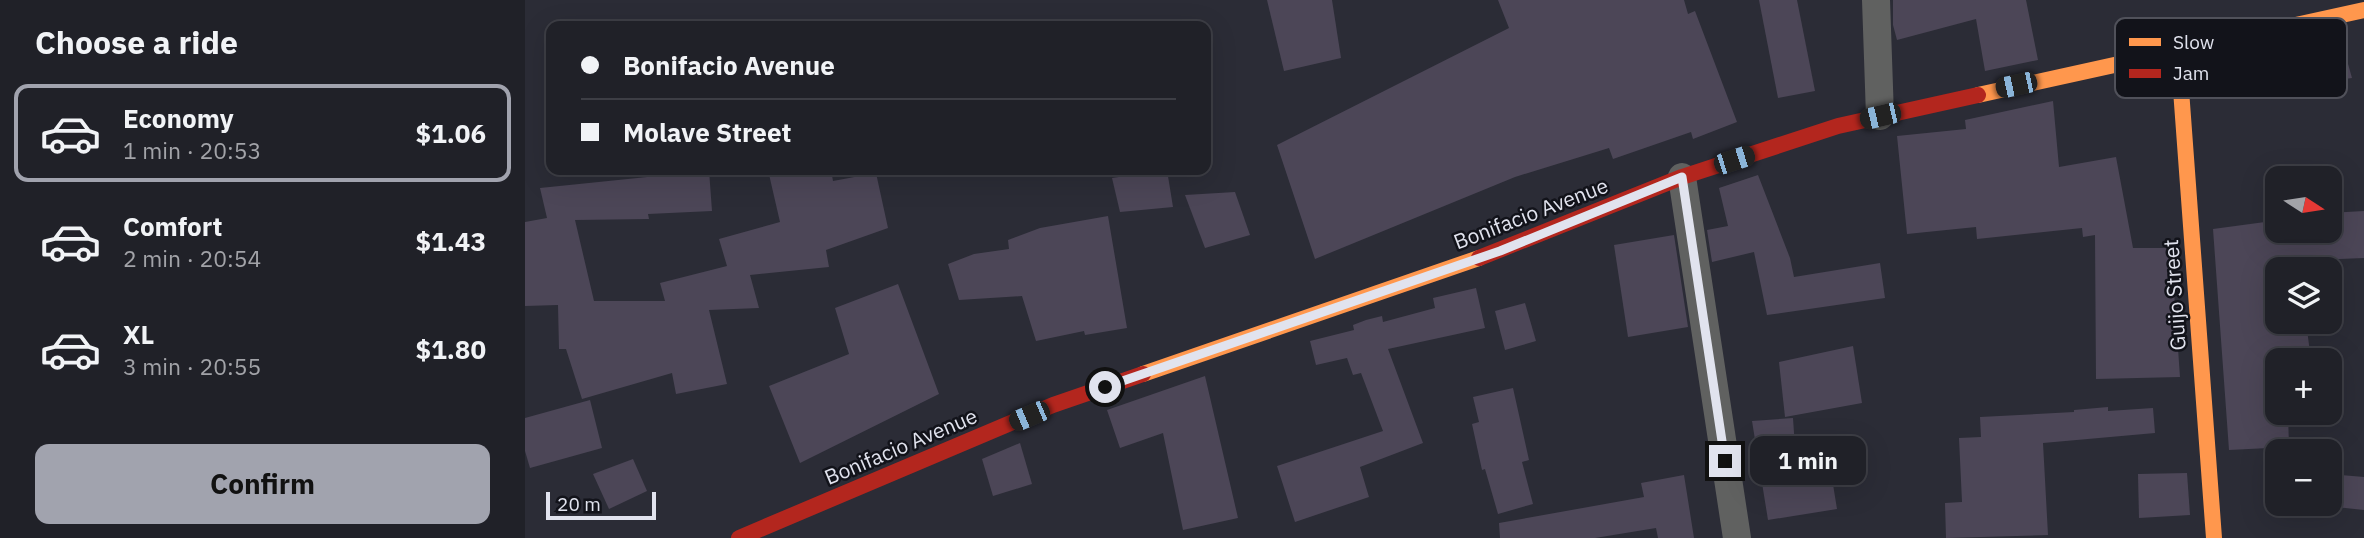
<!DOCTYPE html>
<html lang="en">
<head>
<meta charset="utf-8">
<style>
  body { margin:0; font-family:"IBM Plex Sans",sans-serif; background:#282930; color:#f1f3f6; height:100vh; display:flex; flex-direction:column; font-size:26px; white-space:nowrap }
  * { box-sizing:border-box; margin:0 }
  p { font-size:23px; color:#a2a3a8 }
  .icon { flex:none; width:38px; height:38px; fill:none; stroke:currentColor; stroke-width:2; stroke-linecap:round; stroke-linejoin:round }
  .map { position:relative; flex:1; overflow:hidden }
  .side { display:flex; flex-direction:column; background:#202128; width:525px }
  .side>* { flex:none }
  .banner { position:absolute; left:21px; top:21px; width:665px; height:154px; border-radius:14px; box-shadow:0 7px 28px #0002,0 0 0 2px #3d3e45; display:grid; align-content:center; height:154px; padding:0 35px; background:#202128 }
  .needle { width:46px; rotate:102deg }
  .controls { position:absolute; left:1740px; top:166px; display:grid; gap:14px }
  .controls a { display:grid; place-items:center; width:77px; height:77px; border-radius:14px; background:#202128; box-shadow:0 7px 28px #0002,0 0 0 2px #3d3e45; font-size:35px }
  .scale { position:absolute; left:21px; bottom:18px; width:110px; box-sizing:border-box; padding-left:7px; border:4px solid #e1e3ee; border-top:0; font-size:19px; line-height:24px; white-space:nowrap; color:#e1e3ee; -webkit-text-stroke:5px #12131a; paint-order:stroke }
  .end { position:absolute; width:32px; height:32px; margin:-16px; border:9px solid #e1e3ee; background:#111; box-shadow:0 0 0 4px #111 }
  .from { border-radius:50% }
  .bubble { position:absolute; height:49px; border-radius:14px; background:#202128; box-shadow:0 7px 28px #0002,0 0 0 2px #3d3e45; font-size:23px; font-weight:700; line-height:49px; text-align:center }
  .car { position:absolute; width:21px; height:42px; margin:-21px -10px; border-radius:9px; box-shadow:0 0 5px 2px #0007; background:linear-gradient(#222 24%,#8ab4d8 0 40%,#222 0 76%,#8ab4d8 0 86%,#222 0) }
  .banner b { display:flex; align-items:center; gap:24px; height:66px; font-size:26px }
  .banner b+b { border-top:2px solid #3d3e45 }
  .banner i { width:18px; height:18px; background:#f1f3f6 }
  ul { padding:0; list-style:none }
  li { display:flex; align-items:center; gap:21px; height:98px; margin:0 14px 10px; padding:0 21px; border:4px solid transparent; border-radius:14px }
  li div { flex:1 }
  li b { display:block; font-size:26px }
  li em { font-style:normal; font-weight:700 }
  li.active { border-color:#a1a3ae }
  li>.icon { width:63px; height:63px; stroke-width:1.5 }
  h2 { padding:0 35px; font-size:32px; line-height:84px }
  .action { display:flex; gap:14px; margin-top:auto; padding:14px 35px }
  .action a { flex:1; height:80px; border-radius:14px; background:#a1a3ae; color:#111; font-size:28px; font-weight:700; line-height:80px; text-align:center }
  main { display:flex; flex:1; min-height:0 }
  .map>svg:first-child { display:block }
</style>
</head>
<body>
<main>
<section class="side">
<h2>Choose a ride</h2>
<ul>
<li class="active"><svg class="icon" aria-label="car" viewBox="0 0 24 24"><path d="M5 17H2v-5l4-1 3-4h7l3 4 3 1v5h-3M9 17h6M6 11h13"/><circle cx="7" cy="17" r="2"/><circle cx="17" cy="17" r="2"/></svg><div><b>Economy</b><p>1 min · 20:53</p></div><em>$1.06</em></li>
<li><svg class="icon" aria-label="car" viewBox="0 0 24 24"><path d="M5 17H2v-5l4-1 3-4h7l3 4 3 1v5h-3M9 17h6M6 11h13"/><circle cx="7" cy="17" r="2"/><circle cx="17" cy="17" r="2"/></svg><div><b>Comfort</b><p>2 min · 20:54</p></div><em>$1.43</em></li>
<li><svg class="icon" aria-label="car" viewBox="0 0 24 24"><path d="M5 17H2v-5l4-1 3-4h7l3 4 3 1v5h-3M9 17h6M6 11h13"/><circle cx="7" cy="17" r="2"/><circle cx="17" cy="17" r="2"/></svg><div><b>XL</b><p>3 min · 20:55</p></div><em>$1.80</em></li>
</ul>
<div class="action"><a>Confirm</a></div>
</section>
<div class="map">
<svg width="1839" height="538" viewBox="0 0 1839 538">
  <rect width="100%" height="100%" fill="#2b2c36"/>
  <g fill="#4c4657">
    <polygon points="742,0 807,0 816,58 759,71"/>
    <polygon points="973,0 1159,0 1163,14 1170,11 1212,122 1168,139 1166,132 1088,159 1084,148 990,177 790,259 752,145 984,28"/>
    <polygon points="1234,0 1272,0 1290,91 1253,98"/>
    <polygon points="1368,0 1501,0 1513,60 1460,71 1451,19 1372,40 1368,25"/>
    <polygon points="1816,39 1827,78 1679,99 1676,68 1732,56 1733,64"/>
    <polygon points="1528,101 1534,167 1591,157 1608,248 1646,248 1655,377 1571,379 1570,235 1558,237 1557,228 1452,239 1451,227 1382,234 1372,136 1441,129 1440,120"/>
    <polygon points="131,170 184,170 187,211 123,214 124,219 50,220 69,301 140,301 135,283 202,266 194,239 255,222 243,170 306,170 308,181 351,173 363,228 301,250 304,267 225,275 234,308 184,310 202,384 151,394 147,373 57,399 41,349 34,349 33,305 0,306 0,222 22,218 15,188 132,176"/>
    <polygon points="642,170 648,207 595,212 587,178"/>
    <polygon points="1233,175 1265,258 1269,277 1355,263 1360,298 1242,315 1229,252 1187,262 1182,230 1203,226 1194,188"/>
    <polygon points="710,192 725,235 680,248 660,195"/>
    <polygon points="1839,211 1839,258 1765,261 1766,270 1752,270 1752,322 1781,322 1786,360 1752,360 1752,413 1763,413 1764,447 1704,450 1688,229 1740,222 1742,231 1804,231 1804,213"/>
    <polygon points="583,216 602,328 560,335 559,331 511,341 497,296 434,300 423,264 449,254 484,249 483,240 515,228"/>
    <polygon points="1149,235 1163,327 1103,337 1089,245"/>
    <polygon points="373,284 414,394 275,463 244,386 324,354 310,308"/>
    <polygon points="951,288 960,328 863,349 898,443 835,467 844,497 770,522 752,466 858,431 836,373 828,375 822,358 791,365 785,341 829,330 828,325 841,320 857,316 858,322 910,308 908,298"/>
    <polygon points="1000,303 1011,341 980,350 970,311"/>
    <polygon points="1328,346 1337,403 1260,417 1254,362"/>
    <polygon points="680,376 713,518 658,530 638,433 595,448 582,410"/>
    <polygon points="988,388 1004,460 997,462 1008,504 973,514 960,469 957,470 947,424 954,422 948,397"/>
    <polygon points="65,400 77,448 5,468 0,451 0,418"/>
    <polygon points="1583,407 1583,411 1628,408 1630,433 1518,443 1523,535 1421,538 1420,503 1437,502 1434,438 1456,437 1455,417 1549,412 1549,410"/>
    <polygon points="1268,418 1272,478 1306,472 1312,509 1243,520 1227,421"/>
    <polygon points="495,443 507,484 468,496 457,459"/>
    <polygon points="108,459 122,491 84,509 68,474"/>
    <polygon points="1662,473 1665,515 1614,518 1613,474"/>
    <polygon points="1804,474 1839,477 1839,510 1811,507 1789,511 1788,504 1804,504"/>
    <polygon points="1159,475 1169,538 1133,538 1131,528 1070,538 975,538 974,523 1119,497 1116,483"/>
  </g>
  <g fill="none" stroke-linecap="round" stroke-linejoin="round">
    <g stroke="#606160" stroke-width="28">
      <polyline points="1351,0 1355,116"/>
      <polyline points="1157,177 1212,538"/>
    </g>
    <g stroke="#ff974d" stroke-width="16">
      <polyline points="1653,49 1689,538"/>
      <polyline points="1453,95 1839,10"/>
      <polyline points="618,374 954,258"/>
    </g>
    <g stroke="#b3261e" stroke-width="16">
      <polyline points="954,258 1157,177 1313,126 1453,95"/>
      <polyline points="214,538 528,405 618,374"/>
    </g>
  </g>
  <g fill="none" stroke-linecap="round" stroke-linejoin="round">
    <polyline stroke="#e1e3ee" stroke-width="9" points="580,387 975,251 1157,177 1200,461"/>
  </g>
  <g text-anchor="middle" stroke-width="5" stroke-linejoin="round" paint-order="stroke">
    <g font-size="21" fill="#e1e3ee" stroke="#12131a">
      <text transform="translate(1006 214) rotate(-21)" y="7">Bonifacio Avenue</text>
      <text transform="translate(1650 295) rotate(-94)" y="7">Guijo Street</text>
      <text transform="translate(376 447) rotate(-23)" y="7">Bonifacio Avenue</text>
    </g>
  </g>
  <rect x="1590" y="18" width="232" height="80" rx="10" fill="#12131a" stroke="#50515a" stroke-width="2"/>
  <rect x="1604" y="38" width="32" height="8" fill="#ff974d"/>
  <rect x="1604" y="69" width="32" height="9" fill="#b3261e"/>
  <g font-size="19" fill="#e1e3ee">
    <text x="1648" y="49">Slow</text>
    <text x="1648" y="80">Jam</text>
  </g>
</svg>
<div class="controls">
<a><svg class="needle" viewBox="-14 -14 28 28"><path d="M0-13l5 13h-10z" fill="#e53935"/><path d="M0 13l5-13h-10z" fill="#a2a3a8"/></svg></a>
<a><svg class="icon" aria-label="layers" viewBox="0 0 24 24"><path d="M12 4l9 5-9 5-9-5zM3 14l9 5 9-5"/></svg></a>
<a>+</a>
<a>−</a>
</div>
<div class="scale">20 m</div>
<i class="end from" style="left:580px;top:387px"></i>
<i class="end" style="left:1200px;top:461px"></i>
<div class="bubble" style="left:1225px;top:436px;width:116px">1 min</div>
<i class="car" style="left:1491px;top:85px;rotate:258deg"></i>
<i class="car" style="left:1355px;top:116px;rotate:257deg"></i>
<i class="car" style="left:1209px;top:160px;rotate:72deg"></i>
<i class="car" style="left:504px;top:416px;rotate:247deg"></i>
<div class="banner">
<b><i class="from"></i>Bonifacio Avenue</b>
<b><i></i>Molave Street</b>
</div>
</div>
</main>
</body>
</html>
